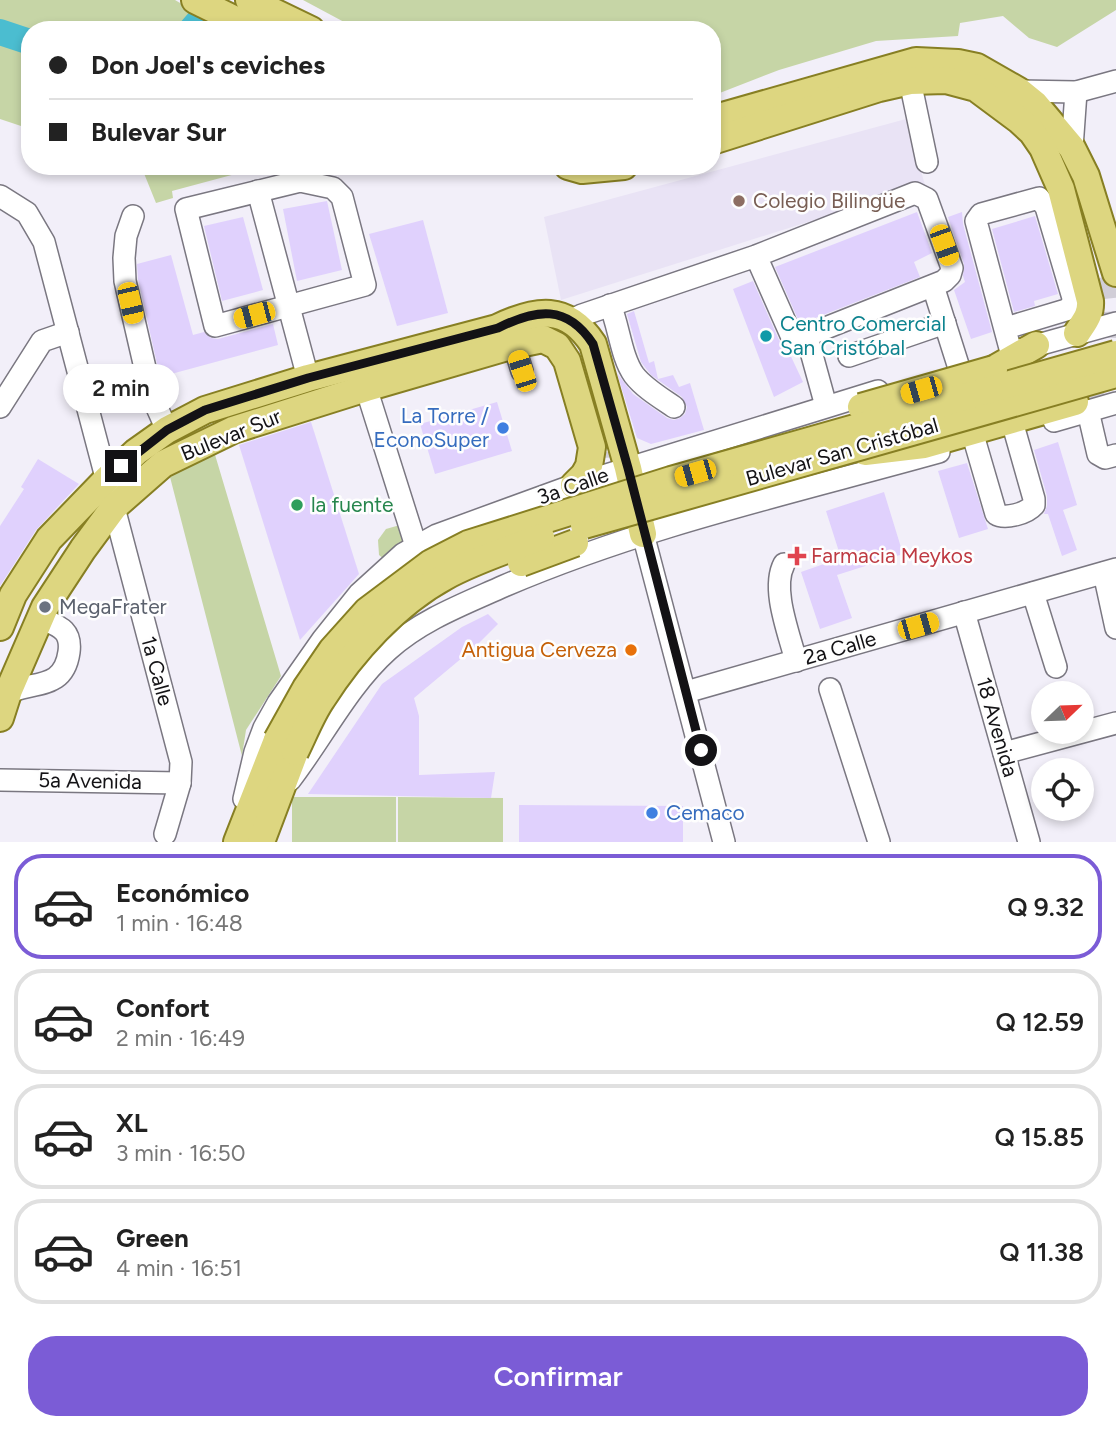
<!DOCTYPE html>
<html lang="es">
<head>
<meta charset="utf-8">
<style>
  body { margin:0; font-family:Figtree,sans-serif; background:#f6f6f6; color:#222; height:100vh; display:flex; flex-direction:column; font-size:26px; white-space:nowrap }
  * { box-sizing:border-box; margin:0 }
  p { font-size:23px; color:#767676 }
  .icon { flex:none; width:38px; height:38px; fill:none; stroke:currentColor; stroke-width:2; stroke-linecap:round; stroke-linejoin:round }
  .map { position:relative; height:842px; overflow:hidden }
  .drawer { display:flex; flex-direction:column; background:#fff; flex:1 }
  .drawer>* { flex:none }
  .hud { position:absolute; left:21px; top:21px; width:700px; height:154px; border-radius:28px; box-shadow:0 4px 10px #0003; display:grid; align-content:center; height:154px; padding:0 28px; background:#fff }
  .needle { width:46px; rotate:67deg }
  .tools { position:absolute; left:1031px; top:681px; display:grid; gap:14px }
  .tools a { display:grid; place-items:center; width:63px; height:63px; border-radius:50%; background:#fff; box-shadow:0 4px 10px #0003; font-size:35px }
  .end { position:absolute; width:32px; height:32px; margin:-16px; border:9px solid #131215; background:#fff; box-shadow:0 0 0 4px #fff }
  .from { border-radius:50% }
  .bubble { position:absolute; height:49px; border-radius:24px; background:#fff; box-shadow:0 4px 10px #0003; font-size:23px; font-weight:600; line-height:49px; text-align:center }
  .car { position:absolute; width:21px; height:42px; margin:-21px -10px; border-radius:9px; box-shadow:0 0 5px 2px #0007; background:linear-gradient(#f5c518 24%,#345 0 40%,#f5c518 0 76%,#345 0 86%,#f5c518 0) }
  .hud b { display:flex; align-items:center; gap:24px; height:66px; font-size:26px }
  .hud b+b { border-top:2px solid #e0e0e0 }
  .hud i { width:18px; height:18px; background:#222 }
  ul { padding:12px 0 0; list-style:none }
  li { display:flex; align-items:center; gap:21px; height:105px; margin:0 14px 10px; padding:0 14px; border:4px solid #e0e0e0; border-radius:28px }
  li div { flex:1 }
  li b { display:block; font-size:26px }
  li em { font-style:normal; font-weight:600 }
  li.current { border-color:#7b5cd6 }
  li>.icon { width:63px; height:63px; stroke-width:1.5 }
  .action { display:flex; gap:14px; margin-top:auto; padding:14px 28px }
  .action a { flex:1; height:80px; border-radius:28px; background:#7b5cd6; color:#fff; font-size:28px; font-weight:600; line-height:80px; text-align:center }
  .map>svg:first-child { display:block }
</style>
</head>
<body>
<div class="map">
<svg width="1116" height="842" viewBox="0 0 1116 842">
  <rect width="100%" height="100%" fill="#f2eff9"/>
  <polygon fill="#e9e3f5" points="906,119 925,185 561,300 544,217"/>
  <g fill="#c6d5a6">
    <polygon points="0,0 175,0 219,26 219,30 30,30 30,129 0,119"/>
    <polygon points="303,0 1116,0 1116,10 1057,47 1029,38 1003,16 960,23 958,36 876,41 779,70 712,96 712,30 359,30"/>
    <polygon points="141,166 461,166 464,168 348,171 254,169 172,191 173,198 156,203"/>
    <polygon points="213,448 281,676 246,730 242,756 170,477"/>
    <polygon points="407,523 413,543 385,560 379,555 378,540 386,529"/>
    <rect x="292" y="797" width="104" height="45"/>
    <polygon points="398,797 503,798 503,842 398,842"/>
  </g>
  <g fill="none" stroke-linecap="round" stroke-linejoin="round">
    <g stroke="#4bbdd0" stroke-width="26">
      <polyline points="191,30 204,15"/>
      <polyline points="0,32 30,42"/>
    </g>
  </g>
  <g fill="#e0d1fd">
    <polygon points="327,201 342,270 297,281 283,209"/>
    <polygon points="917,212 932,253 914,262 920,277 800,324 775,267"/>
    <polygon points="962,212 963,224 992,332 971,339 954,290 965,282 963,276 964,264 948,217"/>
    <polygon points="1035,216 1058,294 1034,301 1035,306 1014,312 992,229"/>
    <polygon points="243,217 263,290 222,301 204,226"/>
    <polygon points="423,220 448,313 397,326 369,234"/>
    <polygon points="171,255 193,335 204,332 211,338 218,339 273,324 278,345 160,377 138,279 137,264"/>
    <polygon points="753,281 779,340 787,348 803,382 774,397 733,289"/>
    <polygon points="634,311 649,363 654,361 658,379 673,375 679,387 690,383 704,430 651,444 637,438 617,373 633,394 667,418 674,420 680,418 685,414 687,407 682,397 651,375 641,362 627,314"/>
    <polygon points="497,402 512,451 435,474 420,424"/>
    <polygon points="311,422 359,574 300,640 239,445"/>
    <polygon points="1058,442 1077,505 1063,510 1077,550 1062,556 1048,514 1044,514 1047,506 1047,496 1034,450"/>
    <polygon points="38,459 79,484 36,530 0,586 0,526 24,489 21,487"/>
    <polygon points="967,463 988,529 959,538 938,471"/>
    <polygon points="884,492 903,554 837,575 852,618 820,629 801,572 841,558 826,511"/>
    <polygon points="488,614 498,624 475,647 414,698 419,716 419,775 495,772 491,798 308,794 382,684 462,627"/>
    <polygon points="519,805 683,806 683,842 519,842"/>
  </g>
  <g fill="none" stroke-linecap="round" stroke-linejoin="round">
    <g stroke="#d1ced7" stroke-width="26" stroke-dasharray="26 13" stroke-linecap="butt">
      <path d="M1075 402C1080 400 1086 398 1090 394 1116 373 1110 306 1104 277"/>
      <polyline points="603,496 609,466 608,452"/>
    </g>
    <g stroke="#7a7781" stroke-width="24">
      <g id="minor">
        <polyline points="910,81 927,162"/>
        <polyline points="1019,91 1076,92 1116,81"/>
        <polyline points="1072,148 1076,92"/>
        <polygon points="300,181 333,188 342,197 365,285 215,326 186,209"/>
        <polyline points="258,191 308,378"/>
        <polyline points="0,196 27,213 44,242 181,762 180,783 165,834"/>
        <polyline points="133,216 126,236 124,258 125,281 151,394 167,430"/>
        <polyline points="933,286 959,368"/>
        <path d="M610 305C619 326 621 357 634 375 644 388 661 398 674 407"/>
        <polyline points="572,320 582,315 756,256 915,193 927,199 952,268 950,275 944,281 798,339 791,335 756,256"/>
        <polyline points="1006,328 1066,310 1072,306 1073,298 1046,207 1039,198 981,214 976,221 1011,352"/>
        <polyline points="807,337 826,406"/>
        <polyline points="514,345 522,371"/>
        <polyline points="1020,350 1116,323"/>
        <polyline points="849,356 945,323"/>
        <polyline points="362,375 416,546"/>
        <polyline points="0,407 42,341 68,332"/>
        <polyline points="1088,411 1098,454 1105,458 1116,455"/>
        <polyline points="1054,421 1116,403"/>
        <path d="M975 442 996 514C1005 520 1027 513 1034 505V499L1015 432"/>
        <polyline points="643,534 724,842"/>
        <path d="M784 564C771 589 789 633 796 661"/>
        <polyline points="1104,573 1116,628"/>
        <polyline points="1033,593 1056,667"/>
        <polyline points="964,612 1029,842"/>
        <polyline points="830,689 879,842"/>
        <polyline points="686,692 1116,569"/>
        <path d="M0 697C26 678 63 695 69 652 72 629 58 626 40 618"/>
        <polyline points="1004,753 1116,723"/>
        <polyline points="0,780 180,783"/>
        <path d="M290 780C323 737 348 686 388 650 421 620 464 604 504 586 644 526 792 493 939 452"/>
        <polyline points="244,799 255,752 264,728 278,703 323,639 359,594 403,554 437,535 574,485 878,391"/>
      </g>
    </g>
    <g stroke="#877f23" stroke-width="30">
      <g id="major">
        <polyline points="195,0 256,30"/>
        <polyline points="249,0 311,30"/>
        <polyline points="712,119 916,61 958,63 977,67 1019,91 1035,104 1072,148 1086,176 1116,273"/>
        <path d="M712 141 879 88 910 81 946 80 976 88 1019 120 1032 132 1043 148 1061 189 1090 301C1091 315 1084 322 1077 333"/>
        <polyline points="568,166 582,170 624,166"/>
        <polyline points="994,369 1036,345"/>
        <polyline points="865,452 924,445 1075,402"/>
        <path d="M0 627 13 595 49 539 107 479 136 452 167 430 205 410 308 378 497 328C536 309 567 304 593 344L628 468 643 534"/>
        <polyline points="0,718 9,690 45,607 83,549 114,507 163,464 233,430 366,388 514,345 543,339 557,346 567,361 592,447 589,466 584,475 574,485"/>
        <polyline points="237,842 277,740"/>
        <polyline points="261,842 295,752"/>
      </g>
    </g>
    <use href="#minor" stroke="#fff" stroke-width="21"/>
    <use href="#major" stroke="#ddd680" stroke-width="26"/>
    <g stroke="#877f23" stroke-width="30" stroke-linecap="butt">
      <g id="major-bridge">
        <polyline points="861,407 994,369"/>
        <polyline points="584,525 1116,374"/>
        <polyline points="521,563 575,543"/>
        <polyline points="277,740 306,688 332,650 367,611 431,563 468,544 671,480 1116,354"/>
        <path d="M295 752C304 734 311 715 322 699 352 652 396 603 446 576 475 560 510 549 541 537"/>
      </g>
    </g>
    <use href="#major-bridge" stroke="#ddd680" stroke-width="26"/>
  </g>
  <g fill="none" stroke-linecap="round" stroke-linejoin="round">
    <path stroke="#131215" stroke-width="9" d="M121 466 167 430 205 410 308 378 498 328C536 309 567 304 593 344L628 468 701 750"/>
  </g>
  <circle fill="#8d6e63" stroke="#fefefe" stroke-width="2.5" cx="739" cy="201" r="7"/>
  <circle fill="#0f9aa8" stroke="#fefefe" stroke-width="2.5" cx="766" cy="336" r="7"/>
  <g fill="#3f7fe0" stroke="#fefefe" stroke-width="2.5">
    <circle cx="503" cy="428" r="7"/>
    <circle cx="652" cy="813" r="7"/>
  </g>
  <circle fill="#2e9e5b" stroke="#fefefe" stroke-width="2.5" cx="297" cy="505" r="7"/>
  <path fill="#e0444e" stroke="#fefefe" stroke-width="2.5" d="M793.5 545.5h7v7h7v7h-7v7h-7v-7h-7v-7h7z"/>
  <circle fill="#6b7280" stroke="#fefefe" stroke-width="2.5" cx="45" cy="607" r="7"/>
  <circle fill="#e8710a" stroke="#fefefe" stroke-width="2.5" cx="631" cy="650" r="7"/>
  <g text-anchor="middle" stroke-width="5" stroke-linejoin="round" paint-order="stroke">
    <g font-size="21" fill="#785e54" stroke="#fefefe" text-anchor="start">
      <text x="753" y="208">Colegio Bilingüe</text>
    </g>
    <g font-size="21" fill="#0d838f" stroke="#fefefe" text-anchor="start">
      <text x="780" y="331">Centro Comercial<tspan x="780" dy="24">San Cristóbal</tspan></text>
    </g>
    <g font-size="21" fill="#366cbe" stroke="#fefefe" text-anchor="end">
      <text x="489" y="423">La Torre /<tspan x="489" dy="24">EconoSuper</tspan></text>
      <text x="666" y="820" text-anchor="start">Cemaco</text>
    </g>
    <g font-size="21" fill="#131215" stroke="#fefefe">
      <text transform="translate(231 435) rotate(-22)" y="7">Bulevar Sur</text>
      <text transform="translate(842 452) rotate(-16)" y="7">Bulevar San Cristóbal</text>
      <text transform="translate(573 486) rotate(-19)" y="7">3a Calle</text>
      <text transform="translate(840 648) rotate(-16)" y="7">2a Calle</text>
      <text transform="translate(157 671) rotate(75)" y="7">1a Calle</text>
      <text transform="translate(997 727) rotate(74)" y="7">18 Avenida</text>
      <text transform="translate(90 781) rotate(1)" y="7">5a Avenida</text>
    </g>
    <g font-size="21" fill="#27864d" stroke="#fefefe" text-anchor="start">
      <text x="311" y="512">la fuente</text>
    </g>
    <g font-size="21" fill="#be3a42" stroke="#fefefe" text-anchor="start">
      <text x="811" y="563">Farmacia Meykos</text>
    </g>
    <g font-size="21" fill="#5b616d" stroke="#fefefe" text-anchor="start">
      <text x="59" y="614">MegaFrater</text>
    </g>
    <g font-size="21" fill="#c56008" stroke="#fefefe" text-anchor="end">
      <text x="617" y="657">Antigua Cerveza</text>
    </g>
  </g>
</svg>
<div class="tools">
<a><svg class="needle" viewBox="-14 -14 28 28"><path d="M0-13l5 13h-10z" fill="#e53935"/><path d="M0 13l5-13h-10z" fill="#767676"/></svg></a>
<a><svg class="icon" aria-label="locate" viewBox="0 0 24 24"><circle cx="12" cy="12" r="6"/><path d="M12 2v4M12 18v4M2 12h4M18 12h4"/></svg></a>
</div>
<i class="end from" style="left:701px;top:750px"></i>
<i class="end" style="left:121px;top:466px"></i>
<div class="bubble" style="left:63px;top:364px;width:116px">2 min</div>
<i class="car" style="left:944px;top:245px;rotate:160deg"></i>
<i class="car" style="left:130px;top:303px;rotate:167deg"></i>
<i class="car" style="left:254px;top:315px;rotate:255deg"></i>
<i class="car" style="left:522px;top:371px;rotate:342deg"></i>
<i class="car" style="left:921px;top:390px;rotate:254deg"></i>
<i class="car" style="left:695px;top:473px;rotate:254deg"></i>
<i class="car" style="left:918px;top:626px;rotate:74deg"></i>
<div class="hud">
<b><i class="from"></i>Don Joel's ceviches</b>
<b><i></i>Bulevar Sur</b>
</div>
</div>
<section class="drawer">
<ul>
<li class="current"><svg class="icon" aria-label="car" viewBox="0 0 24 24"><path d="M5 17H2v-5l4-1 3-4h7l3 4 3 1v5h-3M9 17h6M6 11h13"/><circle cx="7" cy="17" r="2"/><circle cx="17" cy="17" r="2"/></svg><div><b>Económico</b><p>1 min · 16:48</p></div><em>Q 9.32</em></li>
<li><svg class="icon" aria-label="car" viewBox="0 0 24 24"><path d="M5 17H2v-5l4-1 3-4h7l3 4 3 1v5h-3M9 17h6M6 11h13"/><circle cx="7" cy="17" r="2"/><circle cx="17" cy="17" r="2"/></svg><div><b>Confort</b><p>2 min · 16:49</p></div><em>Q 12.59</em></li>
<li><svg class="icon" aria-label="car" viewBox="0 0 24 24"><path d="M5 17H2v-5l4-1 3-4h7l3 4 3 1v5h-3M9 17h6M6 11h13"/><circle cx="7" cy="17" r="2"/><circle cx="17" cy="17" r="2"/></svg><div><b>XL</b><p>3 min · 16:50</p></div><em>Q 15.85</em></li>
<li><svg class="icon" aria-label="car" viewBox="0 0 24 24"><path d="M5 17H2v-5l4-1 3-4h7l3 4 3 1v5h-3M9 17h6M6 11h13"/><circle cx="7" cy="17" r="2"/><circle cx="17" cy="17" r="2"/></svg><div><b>Green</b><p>4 min · 16:51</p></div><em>Q 11.38</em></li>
</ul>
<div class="action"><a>Confirmar</a></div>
</section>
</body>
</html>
